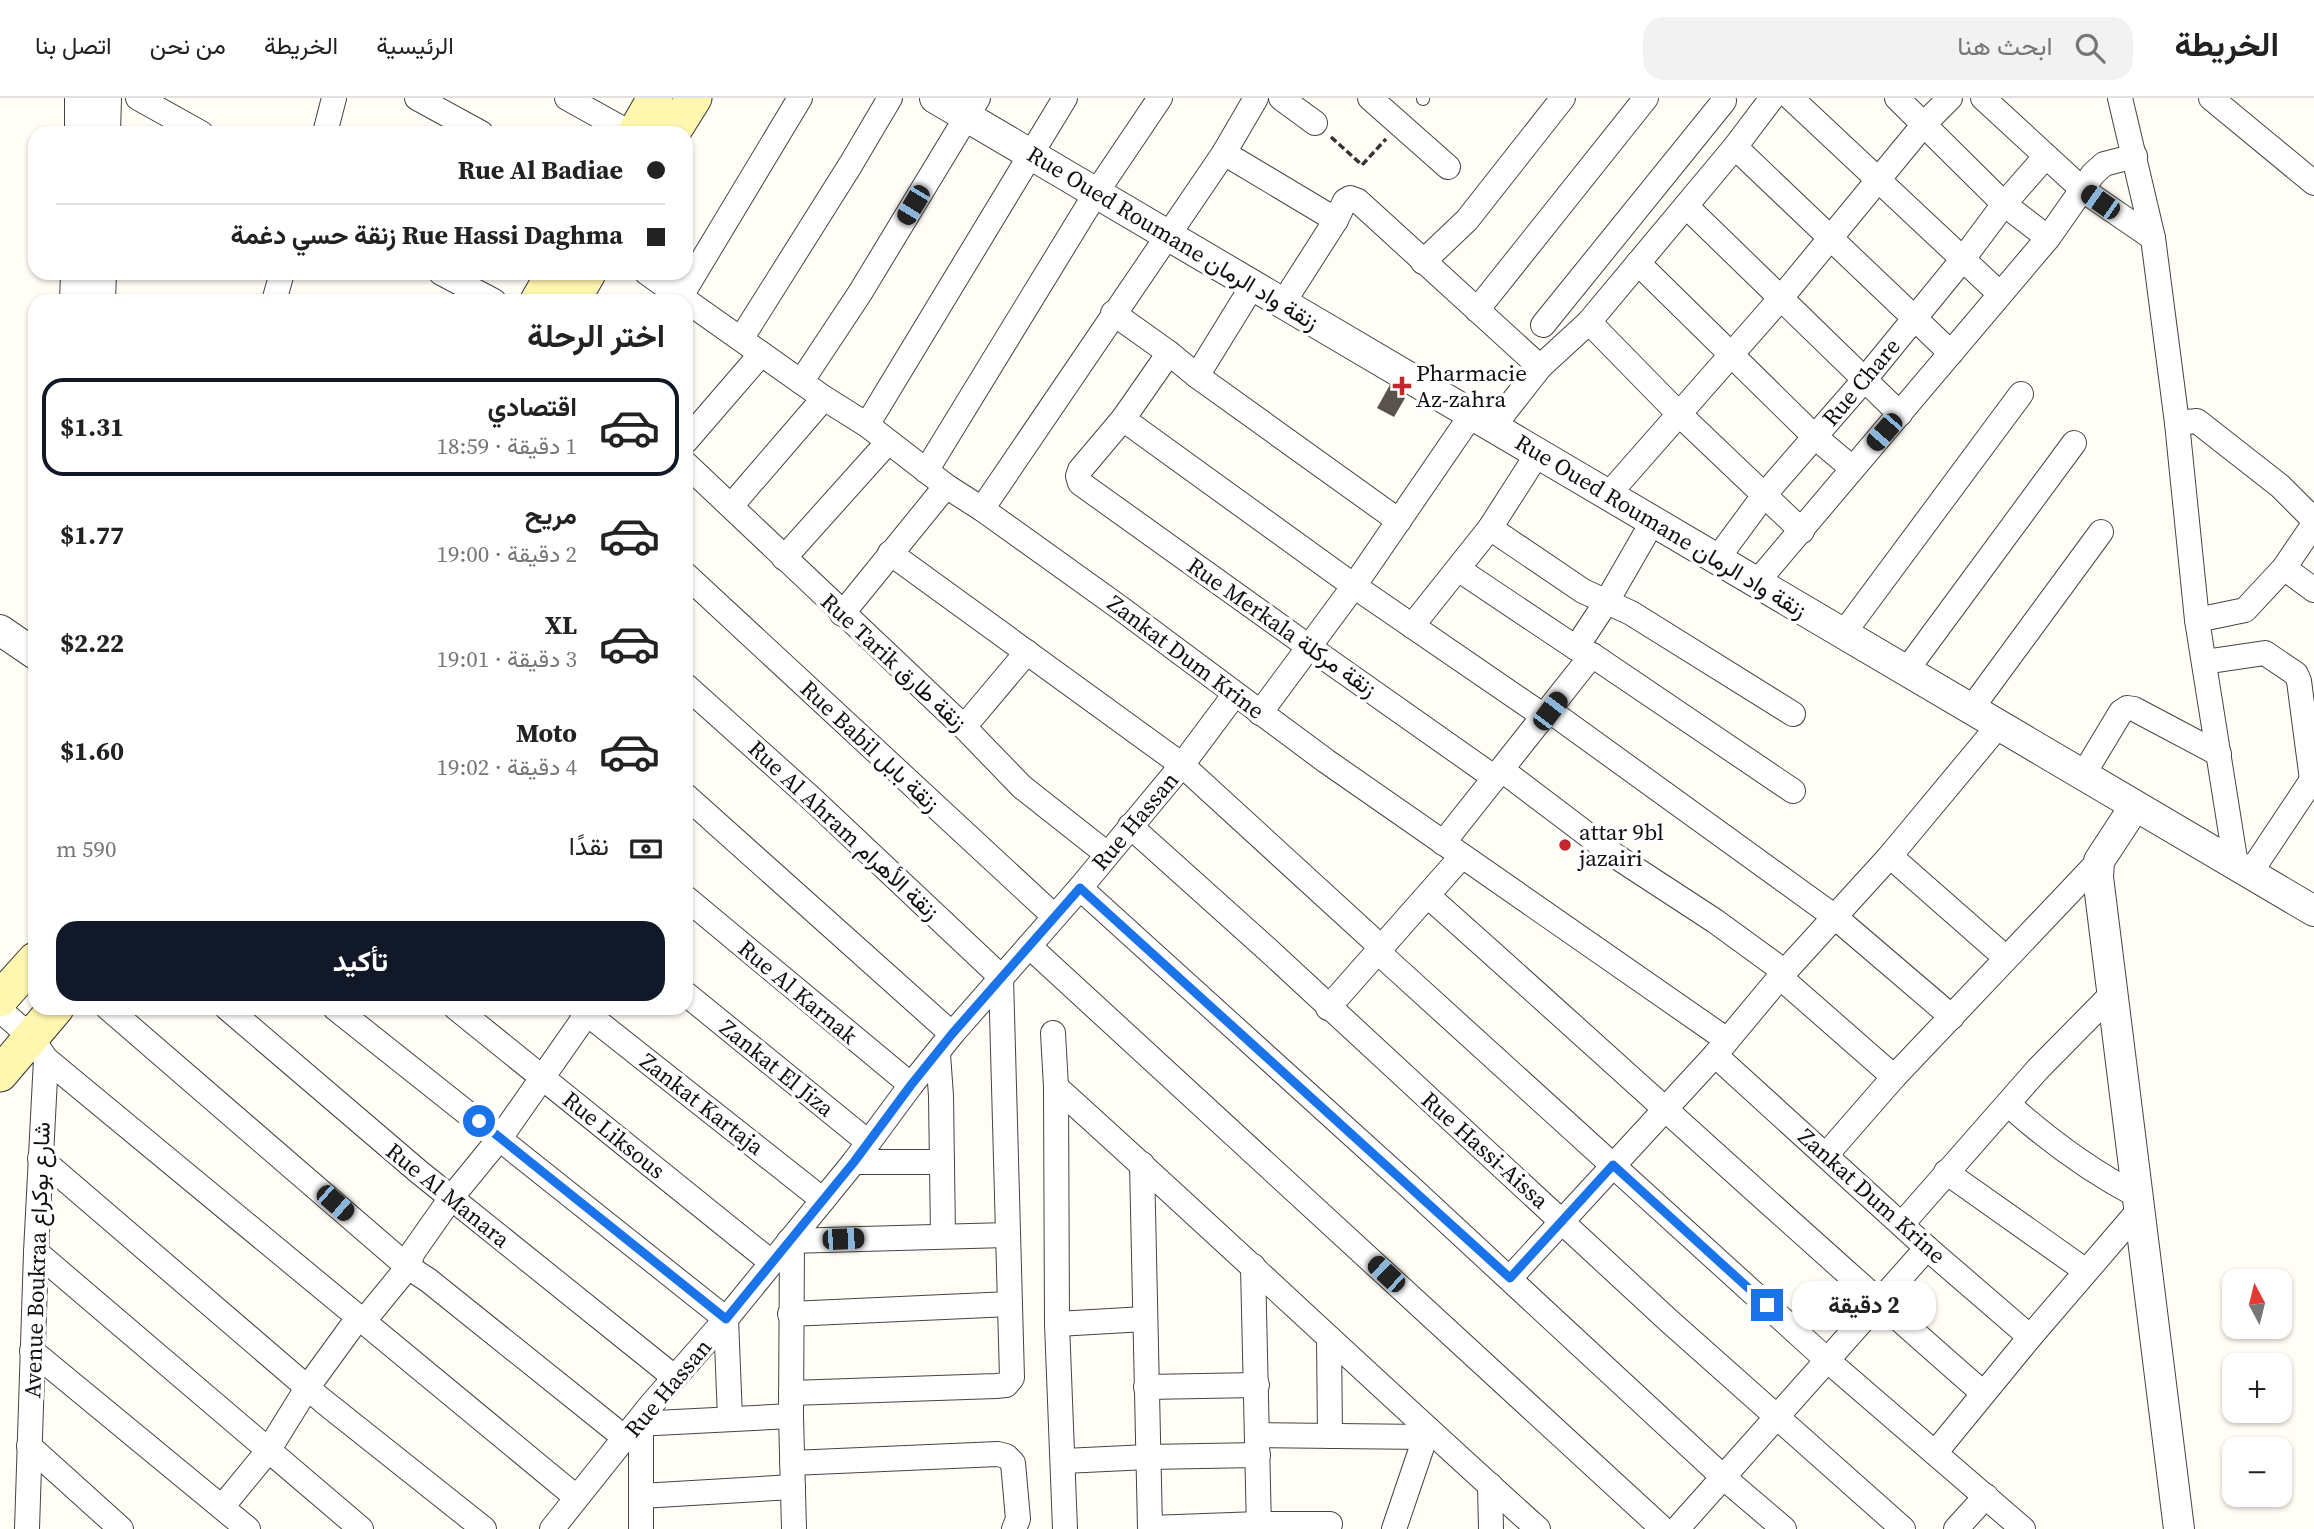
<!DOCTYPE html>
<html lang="ar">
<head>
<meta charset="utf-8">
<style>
  body { margin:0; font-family:"Source Serif 4",Vazirmatn,serif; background:#f2f2f2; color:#222; direction:rtl; height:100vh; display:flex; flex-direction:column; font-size:26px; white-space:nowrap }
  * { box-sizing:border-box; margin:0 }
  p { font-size:23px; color:#767676 }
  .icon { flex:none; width:38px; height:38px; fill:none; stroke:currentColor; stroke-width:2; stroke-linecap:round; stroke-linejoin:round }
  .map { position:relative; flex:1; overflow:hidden; direction:ltr }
  .details { position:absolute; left:28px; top:196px; width:665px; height:721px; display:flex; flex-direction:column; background:#fff; border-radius:21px; box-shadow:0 2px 5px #0004; direction:rtl }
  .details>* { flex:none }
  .banner { position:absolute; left:28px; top:28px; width:665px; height:154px; border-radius:21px; box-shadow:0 2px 5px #0004; direction:rtl; display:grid; align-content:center; height:154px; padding:0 28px; background:#fff }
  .needle { width:46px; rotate:353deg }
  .tools { position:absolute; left:2222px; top:1171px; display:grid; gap:14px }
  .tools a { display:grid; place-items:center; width:70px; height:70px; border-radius:14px; background:#fff; box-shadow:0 2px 5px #0004; font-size:35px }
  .end { position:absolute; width:32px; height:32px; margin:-16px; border:9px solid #1a73e8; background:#fff; box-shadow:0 0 0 4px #fff }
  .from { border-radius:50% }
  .bubble { position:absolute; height:49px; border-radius:21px; background:#fff; box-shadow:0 2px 5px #0004; font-size:23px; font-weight:700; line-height:49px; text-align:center; direction:rtl }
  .car { position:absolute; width:21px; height:42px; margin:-21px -10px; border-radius:9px; box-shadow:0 0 5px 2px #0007; background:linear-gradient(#222 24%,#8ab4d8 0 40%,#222 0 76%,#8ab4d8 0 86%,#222 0) }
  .banner b { display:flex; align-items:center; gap:24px; height:66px; font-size:26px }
  .banner b+b { border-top:2px solid #e0e0e0 }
  .banner i { width:18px; height:18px; background:#222 }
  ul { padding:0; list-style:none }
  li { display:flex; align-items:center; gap:21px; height:98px; margin:0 14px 10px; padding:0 14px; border:4px solid transparent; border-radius:21px }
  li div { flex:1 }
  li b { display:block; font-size:26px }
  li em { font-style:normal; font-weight:700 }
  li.current { border-color:#111827 }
  li>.icon { width:63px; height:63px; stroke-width:1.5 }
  h2 { padding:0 28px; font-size:32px; line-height:84px }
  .pay { display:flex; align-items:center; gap:18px; height:77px; padding:0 28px; font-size:26px }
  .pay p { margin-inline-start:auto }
  .action { display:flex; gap:14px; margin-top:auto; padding:14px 28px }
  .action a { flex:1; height:80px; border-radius:21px; background:#111827; color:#fff; font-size:28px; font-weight:700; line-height:80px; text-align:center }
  header { display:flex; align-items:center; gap:42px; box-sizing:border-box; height:98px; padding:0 35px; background:#fff; border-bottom:2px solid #e0e0e0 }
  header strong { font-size:33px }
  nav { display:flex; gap:38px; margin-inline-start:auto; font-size:24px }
  .search { width:490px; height:63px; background:#f2f2f2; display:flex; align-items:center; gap:18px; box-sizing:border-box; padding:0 24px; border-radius:21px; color:#767676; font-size:26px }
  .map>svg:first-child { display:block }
</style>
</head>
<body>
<header>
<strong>الخريطة</strong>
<div class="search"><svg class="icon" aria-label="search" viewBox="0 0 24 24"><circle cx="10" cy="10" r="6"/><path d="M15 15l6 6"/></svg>ابحث هنا</div>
<nav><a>الرئيسية</a><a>الخريطة</a><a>من نحن</a><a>اتصل بنا</a></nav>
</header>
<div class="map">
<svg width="2314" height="1431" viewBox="0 0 2314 1431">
  <rect width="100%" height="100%" fill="#fffdf5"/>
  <polygon fill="#5a524d" points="1391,285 1408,295 1394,319 1377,310"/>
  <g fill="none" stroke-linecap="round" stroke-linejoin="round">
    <g stroke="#444" stroke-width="14">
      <polyline id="service" points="1423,1 1423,0"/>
    </g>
    <g stroke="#444" stroke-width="26">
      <g id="minor">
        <polyline points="138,0 201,35"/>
        <polyline points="417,0 481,35"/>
        <polyline points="567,0 630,35"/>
        <polyline points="1281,0 1315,25"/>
        <polyline points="1370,0 1448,69"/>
        <polyline points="1791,0 2000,196"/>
        <polyline points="1897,0 2004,106 2048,140"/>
        <polyline points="1983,0 2083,92 2153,140"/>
        <polyline points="2120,0 2153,140 2177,325 2197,522 2236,767"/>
        <polyline points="2211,0 2314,85"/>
        <polyline points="325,35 334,0"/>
        <polyline points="1735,49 1951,255"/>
        <polyline points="1224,55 1336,122"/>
        <polyline points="1686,108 1900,316"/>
        <polyline points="1423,164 1467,122 1563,0"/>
        <polyline points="1638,165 1815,339 1852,370"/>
        <polyline points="441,175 494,203"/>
        <polyline points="647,175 824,300 867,327 946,388 982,411 1123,512 1326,663 1727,942"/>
        <polyline points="274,203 282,175"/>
        <polyline points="678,203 800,0"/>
        <polyline points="1283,205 1336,122 1345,103 1350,100 1358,103 1540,269"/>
        <polyline points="1477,212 1646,0"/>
        <polyline points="1113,215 1169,255 1197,278 1399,423"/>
        <polyline points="1589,224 1679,316 1802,433"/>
        <polyline points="1543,227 1724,3"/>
        <polyline points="741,241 851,66 890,0"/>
        <polyline points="1169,255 1123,321 1080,372 1078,378 1080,385 1309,549 1495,680"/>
        <polyline points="1197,278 1253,187"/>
        <polyline points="801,284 860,195 978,0"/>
        <polyline points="1123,321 1354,488 1545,619"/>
        <polyline points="2177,325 2197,323 2280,388 2314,422"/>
        <polyline points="867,327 1065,0"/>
        <polyline points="1493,329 1540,269 1589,224 1735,49 1772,0"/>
        <polyline points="686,343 761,256"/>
        <polyline points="686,366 964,629 1022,689 1107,756"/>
        <polyline points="926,373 1096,95 1160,0"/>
        <polyline points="1608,397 1781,200 1925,25 1950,0"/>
        <polyline points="731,408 824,300"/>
        <polyline points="982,411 1224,55 1256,0"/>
        <polyline points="1490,430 1583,493 1631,515 1793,616"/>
        <polyline points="890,455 1182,667 1382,850"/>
        <polyline points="784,460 888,344"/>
        <polyline points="1717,461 1765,396 1865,281 1963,161 2004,106 2046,58"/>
        <polyline points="2284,470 2314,492"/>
        <polyline points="1458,471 1576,550 1592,557 1793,693"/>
        <polyline points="686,477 1054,818"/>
        <polyline points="1757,484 2048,140 2093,76 2104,66 2135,58"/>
        <polyline points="842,516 946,388"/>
        <polyline points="2197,522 2245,512 2284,470 2314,426"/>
        <polyline points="1412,528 1490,430 1538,355"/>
        <polyline points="1843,536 2021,296"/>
        <polyline points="1576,550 1607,503 1653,423"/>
        <polyline points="2204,564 2265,555 2296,576 2299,583 2312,682"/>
        <polyline points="1906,573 2074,345"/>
        <polyline points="686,588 812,701 1001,879 1012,1280 1006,1287 996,1288 791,1295"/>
        <polyline points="1971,611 2101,434"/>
        <polyline points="1550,613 1835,819 1952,919"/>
        <polyline points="1260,615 1354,488 1472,316"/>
        <polyline points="964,629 1027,554"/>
        <polyline points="1502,672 1617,759 1715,823 1785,874"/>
        <polyline points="2083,677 2121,614 2127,610 2134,611 2219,656"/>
        <polyline points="686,698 952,936"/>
        <polyline points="1130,728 1267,851 1668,1222 1903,1431"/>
        <polyline points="1443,745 1592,557"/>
        <polyline points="1890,758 2006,860"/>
        <polyline points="2250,775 2314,679"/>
        <polyline points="1080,790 1409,1088 1723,1379 1784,1431"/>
        <path d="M1428 798C1614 963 1796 1132 1983 1295"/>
        <polyline points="686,800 911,987"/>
        <polyline points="1029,848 1663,1431"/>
        <polyline points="1378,854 1827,1262 2023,1431"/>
        <polyline points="1780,879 1894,979"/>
        <polyline points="686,896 868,1044"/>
        <polyline points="108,910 408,1169 428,1182 625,1340"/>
        <polyline points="227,910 419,1074 674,1279"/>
        <polyline points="335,910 726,1221 730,1320"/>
        <polyline points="456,910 771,1164"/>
        <polyline points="580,910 823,1102"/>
        <polyline points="1328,910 1462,758"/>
        <polyline points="0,912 31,939 46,961 36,1154 27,1431"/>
        <polyline points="1053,935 1056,989 1057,1226 1065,1431"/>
        <polyline points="938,956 941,998 943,1138"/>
        <polyline points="1715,957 1927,1150 2030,1239"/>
        <polyline points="46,961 576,1399"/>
        <path d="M1056 989C1218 1135 1376 1285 1538 1431"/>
        <path d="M2008 1006C2049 1043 2090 1073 2138 1098"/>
        <polyline points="1826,1057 1894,979 2099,763"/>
        <polyline points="40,1060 323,1303 484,1431"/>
        <polyline points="854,1064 942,1064"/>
        <polyline points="1142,1066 1150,1431"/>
        <polyline points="1946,1074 2086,1173"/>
        <polyline points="1902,1126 2038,971 2113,895"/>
        <polyline points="789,1143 1007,1137"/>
        <polyline points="792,1143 791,1318 794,1431"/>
        <polyline points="36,1154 361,1431"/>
        <polyline points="1253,1168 1259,1431"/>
        <polyline points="1510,1180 1715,957 1780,879 1890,758 1999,627"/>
        <polyline points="790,1216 1010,1206"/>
        <polyline points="1057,1226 1145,1221"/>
        <polyline points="1329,1240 1330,1338"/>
        <polyline points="32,1253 248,1431"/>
        <polyline points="1146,1289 1257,1287"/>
        <polyline points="636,1326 791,1318"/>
        <polyline points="1258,1337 1426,1339"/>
        <polyline points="29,1348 121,1431"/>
        <polyline points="1935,1355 2030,1239 2140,1111"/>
        <polyline points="1064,1363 1148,1359 1258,1357"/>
        <polyline points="792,1365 998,1356 1006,1358 1013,1365 1018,1421 1014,1431"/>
        <polyline points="1490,1387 1491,1431"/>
        <polyline points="641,1398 793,1389"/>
        <polyline points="222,1409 268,1353 307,1290 358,1220 367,1219 408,1169 413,1154 451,1100 500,1040 591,910"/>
        <polyline points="1150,1430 1259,1426 1330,1426"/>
        <polyline points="552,1431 650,1308 726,1221 854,1064 911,987 952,936 1080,790 1182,667 1235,596"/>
        <polyline points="641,1431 641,1325"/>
        <polyline points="1394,1431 1428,1331"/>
        <polyline points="1677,1431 1927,1150"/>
        <polyline points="1956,1431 1986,1398"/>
      </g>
    </g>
    <g stroke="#444" stroke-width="32">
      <g id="tertiary">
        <polyline points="935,0 2314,813"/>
        <polyline points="80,35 80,0"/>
        <polyline points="105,35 106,0"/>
        <polyline points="75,203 76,175"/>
        <polyline points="100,203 101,175"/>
        <polyline points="0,532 35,556"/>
        <polyline points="2135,708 2099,763 2098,779 2179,1431"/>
      </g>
    </g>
    <g stroke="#333" stroke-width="37">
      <g id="secondary">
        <polyline points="635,35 655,0"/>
        <polyline points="672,35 694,0"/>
        <polyline points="538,203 554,175"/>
        <polyline points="572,203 588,175"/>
        <polyline points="0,901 35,862"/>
        <polyline points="0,976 56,910"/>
      </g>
    </g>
    <polyline stroke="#333" stroke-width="3.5" stroke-dasharray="7 3.5" stroke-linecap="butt" points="1331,39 1362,67 1386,41"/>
    <use href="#service" stroke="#fff" stroke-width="12"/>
    <use href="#minor" stroke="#fff" stroke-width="24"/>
    <use href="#tertiary" stroke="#fff" stroke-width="30"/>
    <use href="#secondary" stroke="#fff6b0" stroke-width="35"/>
  </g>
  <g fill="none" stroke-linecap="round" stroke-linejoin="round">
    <polyline stroke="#1a73e8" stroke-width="9" points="479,1023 726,1221 854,1064 911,987 952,936 1080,790 1510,1180 1613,1067 1767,1207"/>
  </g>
  <g fill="#c4262e" stroke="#fff" stroke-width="2.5">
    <path d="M1398.5 277.5h7v7h7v7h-7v7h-7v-7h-7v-7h7z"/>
    <circle cx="1565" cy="747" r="7"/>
  </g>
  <g text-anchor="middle" stroke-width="7" stroke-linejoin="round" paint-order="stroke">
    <g font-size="23" fill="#111" stroke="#fff">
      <text transform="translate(1173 140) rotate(31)" y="8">Rue Oued Roumane زنقة واد الرمان</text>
      <text transform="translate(1861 284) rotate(-50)" y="8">Rue Chare</text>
      <text transform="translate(1661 428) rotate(31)" y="8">Rue Oued Roumane زنقة واد الرمان</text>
      <text transform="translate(1282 529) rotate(35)" y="8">Rue Merkala زنقة مركلة</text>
      <text transform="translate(1186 559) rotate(37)" y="8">Zankat Dum Krine</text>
      <text transform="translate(894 564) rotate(43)" y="8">Rue Tarik زنقة طارق</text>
      <text transform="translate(870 648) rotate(43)" y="8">Rue Babil زنقة بابل</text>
      <text transform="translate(1135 723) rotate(-50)" y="8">Rue Hassan</text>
      <text transform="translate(844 732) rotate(43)" y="8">Rue Al Ahram زنقة الأهرام</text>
      <text transform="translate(798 894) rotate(40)" y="8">Rue Al Karnak</text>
      <text transform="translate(777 970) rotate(39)" y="8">Zankat El Jiza</text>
      <text transform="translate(702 1006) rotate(38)" y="8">Zankat Kartaja</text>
      <text transform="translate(614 1037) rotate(39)" y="8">Rue Liksous</text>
      <text transform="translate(1485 1052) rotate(42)" y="8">Rue Hassi-Aissa</text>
      <text transform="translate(448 1097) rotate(39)" y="8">Rue Al Manara</text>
      <text transform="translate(1872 1098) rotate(42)" y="8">Zankat Dum Krine</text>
      <text transform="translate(37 1162) rotate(-88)" y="8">Avenue Boukraa شارع بوكراع</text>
      <text transform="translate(668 1290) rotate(-50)" y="8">Rue Hassan</text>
    </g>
    <g font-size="23" fill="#111" stroke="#fff" text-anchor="start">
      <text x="1416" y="283">Pharmacie<tspan x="1416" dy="26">Az-zahra</tspan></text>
      <text x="1579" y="742">attar 9bl<tspan x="1579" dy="26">jazairi</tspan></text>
    </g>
  </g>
</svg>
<div class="tools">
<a><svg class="needle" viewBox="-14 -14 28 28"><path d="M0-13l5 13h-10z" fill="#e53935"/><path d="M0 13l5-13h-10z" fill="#767676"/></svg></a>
<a>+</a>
<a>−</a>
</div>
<i class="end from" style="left:479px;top:1023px"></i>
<i class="end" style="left:1767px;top:1207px"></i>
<div class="bubble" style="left:1792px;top:1183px;width:144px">2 دقيقة</div>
<i class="car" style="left:2100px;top:104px;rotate:305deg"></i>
<i class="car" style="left:913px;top:107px;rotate:211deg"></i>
<i class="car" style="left:1884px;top:334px;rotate:221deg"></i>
<i class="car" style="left:1550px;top:613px;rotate:37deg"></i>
<i class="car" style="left:335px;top:1105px;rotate:131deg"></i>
<i class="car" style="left:843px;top:1141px;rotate:88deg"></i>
<i class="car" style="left:1386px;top:1176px;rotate:313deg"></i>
<div class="banner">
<b><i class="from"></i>Rue Al Badiae</b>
<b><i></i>Rue Hassi Daghma زنقة حسي دغمة</b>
</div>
<section class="details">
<h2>اختر الرحلة</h2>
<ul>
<li class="current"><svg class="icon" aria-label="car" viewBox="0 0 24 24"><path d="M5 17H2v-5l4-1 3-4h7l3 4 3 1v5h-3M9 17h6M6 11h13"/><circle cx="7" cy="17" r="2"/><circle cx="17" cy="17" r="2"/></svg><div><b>اقتصادي</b><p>1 دقيقة · 18:59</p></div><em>$1.31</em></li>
<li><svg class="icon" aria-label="car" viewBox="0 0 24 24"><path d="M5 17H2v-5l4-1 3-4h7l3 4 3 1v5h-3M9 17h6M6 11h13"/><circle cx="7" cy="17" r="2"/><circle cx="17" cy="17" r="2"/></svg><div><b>مريح</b><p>2 دقيقة · 19:00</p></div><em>$1.77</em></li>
<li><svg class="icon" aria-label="car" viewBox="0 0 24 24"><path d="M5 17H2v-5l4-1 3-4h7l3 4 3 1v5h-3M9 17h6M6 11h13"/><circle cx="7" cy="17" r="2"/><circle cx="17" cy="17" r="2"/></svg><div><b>XL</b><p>3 دقيقة · 19:01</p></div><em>$2.22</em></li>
<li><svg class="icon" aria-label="car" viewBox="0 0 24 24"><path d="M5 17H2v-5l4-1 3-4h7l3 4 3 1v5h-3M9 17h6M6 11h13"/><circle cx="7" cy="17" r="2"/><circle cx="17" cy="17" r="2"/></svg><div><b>Moto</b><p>4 دقيقة · 19:02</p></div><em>$1.60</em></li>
</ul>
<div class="pay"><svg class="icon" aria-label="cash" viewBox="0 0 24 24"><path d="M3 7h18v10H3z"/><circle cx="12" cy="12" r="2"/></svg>نقدًا<p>590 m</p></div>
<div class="action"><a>تأكيد</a></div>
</section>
</div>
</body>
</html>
